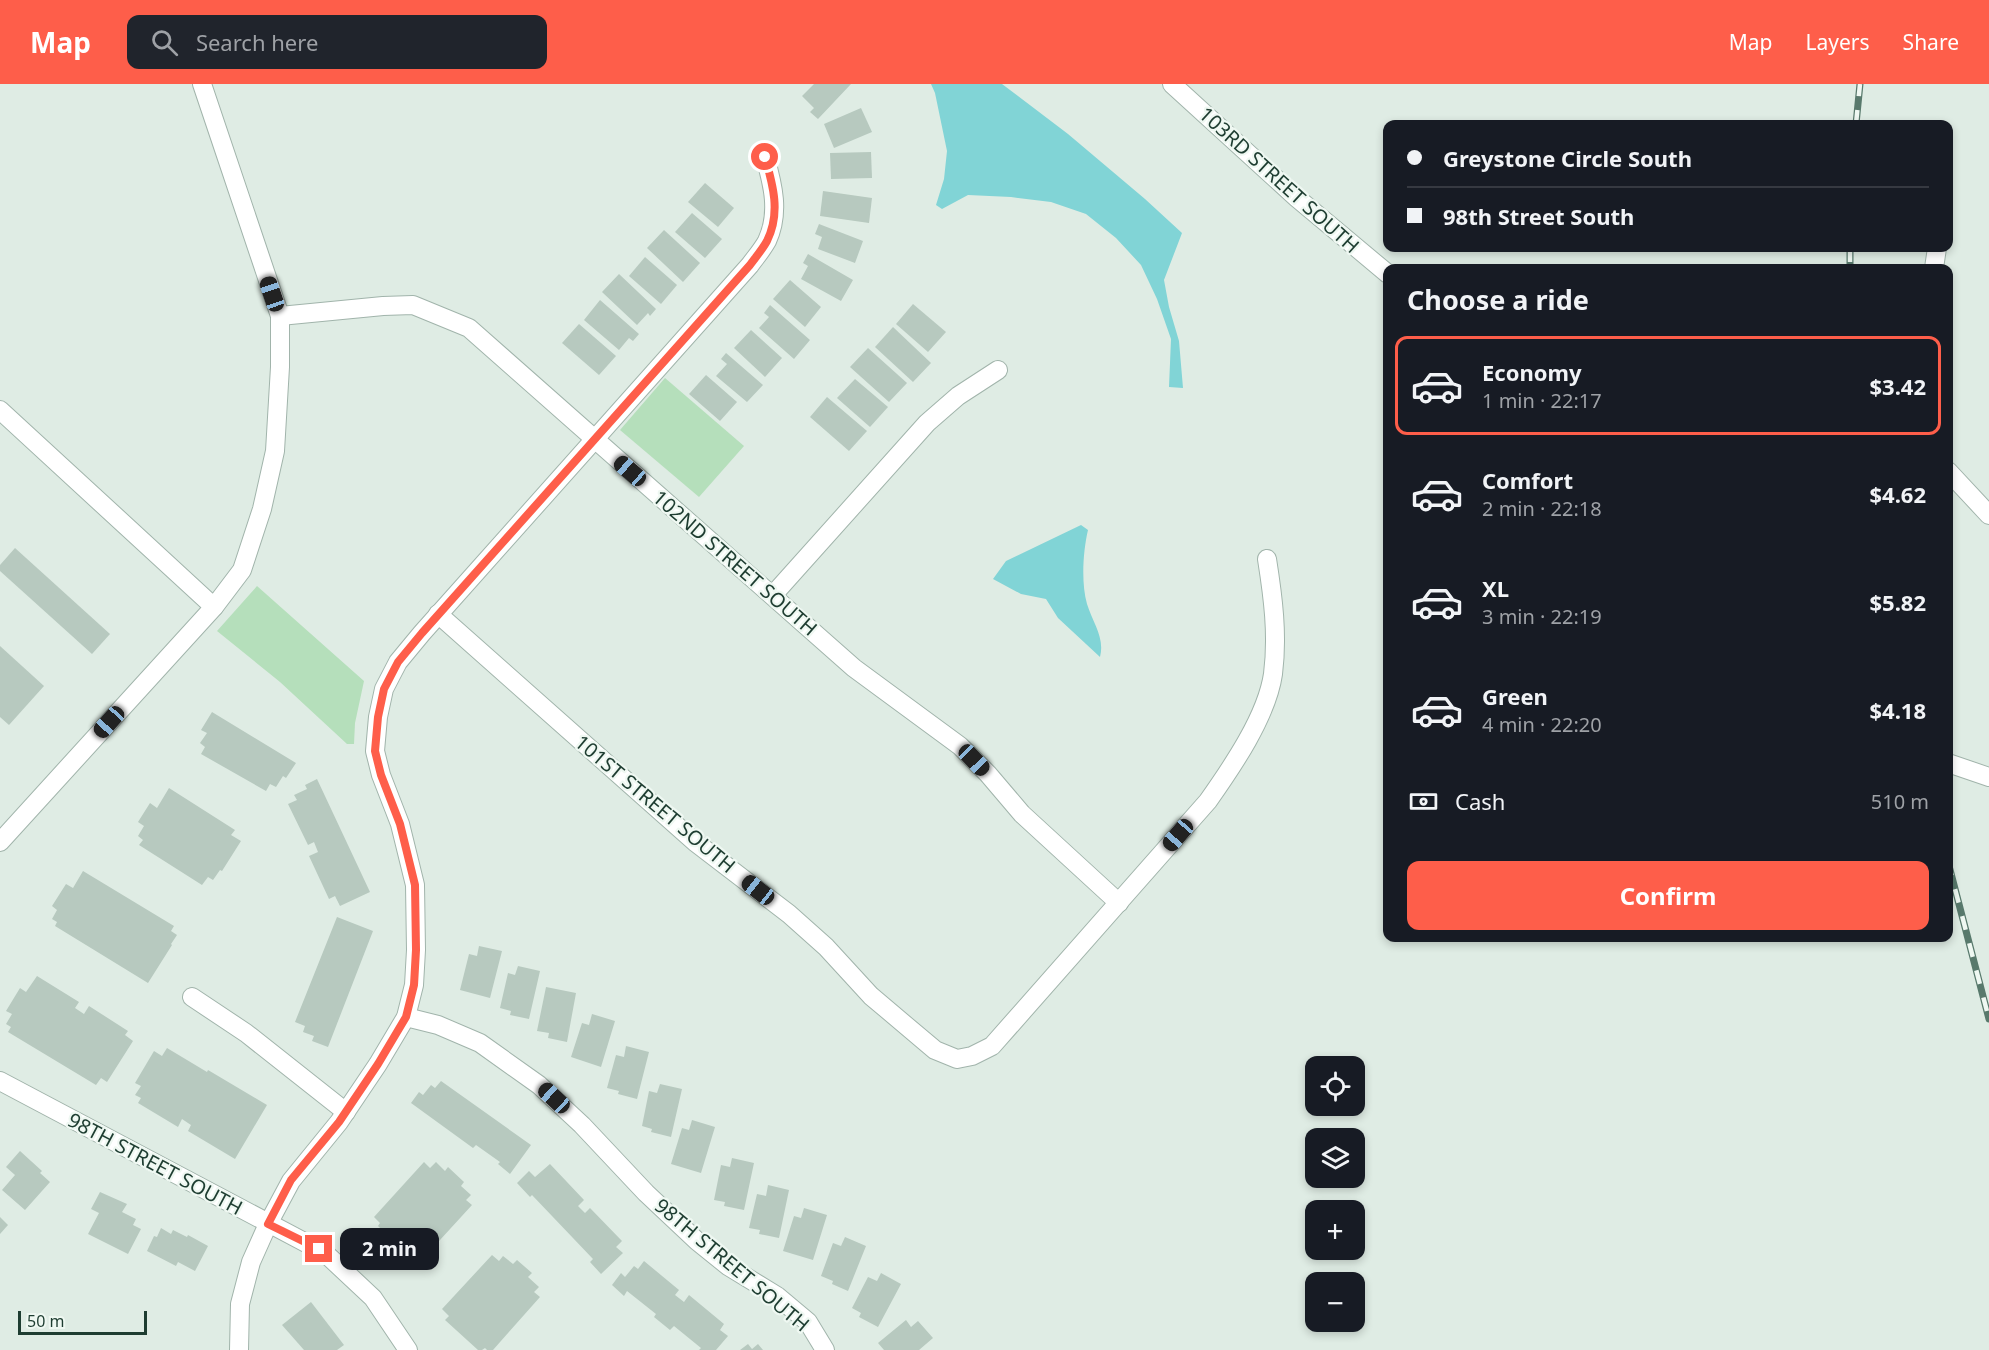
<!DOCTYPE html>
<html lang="en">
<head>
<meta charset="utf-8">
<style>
  body { margin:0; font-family:"Noto Sans",sans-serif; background:#20242c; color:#f1f3f6; height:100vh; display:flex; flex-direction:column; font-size:22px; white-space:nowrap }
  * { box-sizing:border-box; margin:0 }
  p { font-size:20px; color:#9ea1a6 }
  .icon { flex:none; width:33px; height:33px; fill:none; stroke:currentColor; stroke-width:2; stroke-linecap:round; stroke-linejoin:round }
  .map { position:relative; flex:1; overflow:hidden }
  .panel { position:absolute; left:1383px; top:180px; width:570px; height:678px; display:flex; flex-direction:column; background:#171b24; border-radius:12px; box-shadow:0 3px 9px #0003 }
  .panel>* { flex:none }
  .guide { position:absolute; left:1383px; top:36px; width:570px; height:132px; border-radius:12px; box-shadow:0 3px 9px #0003; display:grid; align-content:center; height:132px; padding:0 24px; background:#171b24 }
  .buttons { position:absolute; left:1305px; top:972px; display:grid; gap:12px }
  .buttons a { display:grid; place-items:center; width:60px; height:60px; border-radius:12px; background:#171b24; box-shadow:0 3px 9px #0003; font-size:30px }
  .scale { position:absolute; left:18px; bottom:15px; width:129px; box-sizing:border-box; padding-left:6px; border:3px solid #1e3d31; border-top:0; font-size:16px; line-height:21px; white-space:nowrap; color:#1e3d31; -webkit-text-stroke:4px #eff8f2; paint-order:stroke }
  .end { position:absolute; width:27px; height:27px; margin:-14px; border:8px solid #fe5e4a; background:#fff; box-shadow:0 0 0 3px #fff }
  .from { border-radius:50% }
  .bubble { position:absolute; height:42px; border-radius:12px; background:#171b24; box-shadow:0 3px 9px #0003; font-size:20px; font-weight:700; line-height:42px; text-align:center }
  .car { position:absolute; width:18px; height:36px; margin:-18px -9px; border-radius:8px; box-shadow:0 0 4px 2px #0007; background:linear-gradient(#222 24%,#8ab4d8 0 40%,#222 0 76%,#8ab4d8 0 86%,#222 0) }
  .guide b { display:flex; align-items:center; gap:21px; height:57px; font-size:22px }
  .guide b+b { border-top:2px solid #363941 }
  .guide i { width:15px; height:15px; background:#f1f3f6 }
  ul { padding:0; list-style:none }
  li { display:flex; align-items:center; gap:18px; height:99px; margin:0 12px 9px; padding:0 12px; border:3px solid transparent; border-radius:12px }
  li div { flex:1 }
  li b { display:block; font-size:22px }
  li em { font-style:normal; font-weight:700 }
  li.selected { border-color:#fe5e4a }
  li>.icon { width:54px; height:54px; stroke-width:1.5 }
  h2 { padding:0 24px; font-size:27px; line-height:72px }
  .pay { display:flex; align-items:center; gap:15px; height:66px; padding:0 24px; font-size:22px }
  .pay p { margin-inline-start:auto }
  .action { display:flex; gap:12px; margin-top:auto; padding:12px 24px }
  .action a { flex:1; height:69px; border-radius:12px; background:#fe5e4a; color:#fff; font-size:24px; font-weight:700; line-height:69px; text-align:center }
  header { display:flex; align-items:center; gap:36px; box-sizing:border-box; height:84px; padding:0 30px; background:#fe5e4a; color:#fff }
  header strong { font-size:28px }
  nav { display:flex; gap:33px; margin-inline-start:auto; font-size:21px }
  .search { width:420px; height:54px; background:#20242c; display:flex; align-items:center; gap:15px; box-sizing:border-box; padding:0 21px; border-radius:12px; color:#9ea1a6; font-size:22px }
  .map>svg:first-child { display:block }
</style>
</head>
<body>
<header>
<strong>Map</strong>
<div class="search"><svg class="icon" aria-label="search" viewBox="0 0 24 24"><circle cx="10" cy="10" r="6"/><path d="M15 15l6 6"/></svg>Search here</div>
<nav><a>Map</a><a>Layers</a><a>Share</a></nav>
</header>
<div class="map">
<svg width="1989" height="1266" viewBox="0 0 1989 1266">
  <rect width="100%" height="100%" fill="#dfece4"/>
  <g fill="#b5dfbb">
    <polygon points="665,294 744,362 699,413 620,346"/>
    <polygon points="257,502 364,597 355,639 354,660 347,660 280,598 217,547"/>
  </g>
  <g fill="#81d4d6">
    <polygon points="931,0 1002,0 1068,50 1145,115 1182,149 1164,196 1169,223 1179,257 1183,304 1169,303 1171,255 1157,215 1141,181 1116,154 1086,130 1051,118 1011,113 968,111 942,125 936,121 944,95 947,67 935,9"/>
    <path d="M1081 441 1088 446C1083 467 1081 499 1087 520 1093 539 1105 554 1100 573L1058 534 1046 515 1021 510 993 495 1006 477Z"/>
  </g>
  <g fill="#b7c9bf">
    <polygon points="814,0 851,0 818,35 810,28 814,24 802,12"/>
    <polygon points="861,24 872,48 834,64 824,40"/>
    <polygon points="871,68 872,94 831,95 830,69"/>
    <polygon points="705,99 734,124 718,143 688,118"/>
    <polygon points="823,107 872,114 869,139 820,132"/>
    <polygon points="692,129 722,155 705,174 675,148"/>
    <polygon points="819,140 863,157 855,179 818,165 822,153 815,150"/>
    <polygon points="664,146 700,179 683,198 647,164"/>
    <polygon points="808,170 853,196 841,217 801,195 808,182 803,179"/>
    <polygon points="645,173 677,201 661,220 629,192"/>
    <polygon points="619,190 656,225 650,232 648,229 637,241 602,208"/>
    <polygon points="790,196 821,223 805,243 773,215"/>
    <polygon points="600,216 639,250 633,257 629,254 619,266 584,236"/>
    <polygon points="913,220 946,248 928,268 896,240"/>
    <polygon points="770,221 810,256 794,275 759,244 769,233 764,229"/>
    <polygon points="579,240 616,272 599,291 562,259"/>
    <polygon points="893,243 931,279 913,298 875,263"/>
    <polygon points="751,246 782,274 765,293 734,264"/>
    <polygon points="868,264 907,299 889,318 850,283"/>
    <polygon points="726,269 763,301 747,318 716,292 727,280 721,275"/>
    <polygon points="706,291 737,318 720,337 689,310"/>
    <polygon points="855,295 888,323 870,343 837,314"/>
    <polygon points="827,313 867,347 849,367 810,333"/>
    <polygon points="15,464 110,550 92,570 0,487 0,481"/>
    <polygon points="0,562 44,602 9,641 0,633"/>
    <polygon points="212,628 296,679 286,694 283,692 276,703 270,700 266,707 201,670 205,663 200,659 207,649 201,646"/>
    <polygon points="317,695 370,808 340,822 335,812 329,815 309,772 318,768 314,758 308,761 288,720 297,716 294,711 307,705 305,701"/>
    <polygon points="169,704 235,746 231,751 241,757 222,787 220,786 213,796 208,793 202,801 139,761 143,756 138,752 144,742 138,738 150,719 157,724"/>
    <polygon points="83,787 174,842 171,847 177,851 171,860 172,861 148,899 55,842 57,838 52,835 57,826 52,822 66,800 73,804"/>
    <polygon points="337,833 373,847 328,963 312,957 314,952 303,948 305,942 295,938"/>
    <polygon points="479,862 502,867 490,914 460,906 469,870 477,872"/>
    <polygon points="518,882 540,887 529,935 510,931 511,927 500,924 508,889 515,891"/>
    <polygon points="37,892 79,918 75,924 84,930 89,922 128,947 125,951 133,957 107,998 101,994 96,1001 8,948 11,943 6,940 12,930 6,927 20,904 26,908"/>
    <polygon points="546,903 576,909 567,958 548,954 549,949 537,947"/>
    <polygon points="592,930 615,937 601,983 571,973 582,939 589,941"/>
    <polygon points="626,962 649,968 637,1015 618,1010 619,1007 607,1004 616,971 624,973"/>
    <polygon points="167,964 207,988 208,986 267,1021 235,1075 188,1047 191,1041 182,1035 178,1043 138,1019 141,1014 135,1011 141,1002 135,999 154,967 162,972"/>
    <polygon points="441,997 531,1061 510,1090 498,1080 500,1078 476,1061 473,1064 411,1019 419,1008 423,1011 431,1001 435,1004"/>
    <polygon points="660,1000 682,1005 671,1053 651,1048 652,1045 642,1042 649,1007 657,1009"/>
    <polygon points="692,1036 715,1043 701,1089 671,1080 682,1044 689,1046"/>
    <polygon points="20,1067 42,1087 40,1089 50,1098 25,1126 2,1106 15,1091 6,1083"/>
    <polygon points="732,1074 754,1079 744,1126 724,1122 725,1118 714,1116 721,1081 730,1083"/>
    <polygon points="424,1078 430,1084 436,1078 445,1087 448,1083 464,1098 461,1102 471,1111 466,1116 472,1121 418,1180 378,1142 380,1139 374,1133"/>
    <polygon points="550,1080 584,1116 578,1122 585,1129 590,1124 622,1157 616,1163 623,1169 601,1190 590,1178 593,1175 532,1111 530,1113 517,1099 529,1087 535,1093"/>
    <polygon points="768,1101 789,1106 779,1154 759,1150 760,1146 749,1144 757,1110 766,1112"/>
    <polygon points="100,1108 127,1120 122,1128 136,1135 133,1141 141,1145 128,1170 88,1150 99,1129 91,1125"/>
    <polygon points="804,1124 827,1131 813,1176 783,1167 794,1132 801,1134"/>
    <polygon points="0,1133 8,1141 0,1150"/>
    <polygon points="161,1144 171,1150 173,1146 187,1153 188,1151 208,1162 195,1187 178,1178 176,1182 147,1167 154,1152 157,1153"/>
    <polygon points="845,1153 866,1162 848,1207 832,1200 833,1197 821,1192 833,1159 841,1162"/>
    <polygon points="492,1171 499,1177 503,1172 513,1180 517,1176 532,1189 528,1193 539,1203 534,1208 540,1213 493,1266 487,1266 485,1264 482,1266 478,1266 445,1236 449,1232 442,1225"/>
    <polygon points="644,1177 679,1206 675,1211 684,1218 689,1211 724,1240 720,1246 728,1252 716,1266 699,1266 701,1264 674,1242 670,1246 654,1233 656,1230 627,1207 624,1212 612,1201 621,1189 625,1193 634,1182 638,1185"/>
    <polygon points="881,1189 901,1200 878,1243 859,1233 861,1229 852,1224 868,1193 877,1197"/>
    <polygon points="311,1218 344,1261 337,1266 304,1266 282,1241"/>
    <polygon points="906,1236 911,1243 918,1237 933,1254 919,1266 884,1266 878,1259"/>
    <polygon points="748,1260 752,1265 758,1260 763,1266 740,1266"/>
  </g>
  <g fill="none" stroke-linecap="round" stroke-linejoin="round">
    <g stroke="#a1b4ab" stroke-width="20">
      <g id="minor">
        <polyline points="1934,184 1937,164"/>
        <polyline points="280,232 383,222 413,221 469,244 854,584 960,662 988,690 1022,730 1119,819"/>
        <polyline points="0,326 214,523"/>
        <polyline points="1948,387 1989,431"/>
        <polyline points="773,511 927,339 958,312 998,286"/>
        <path d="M438 530 695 758 789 830 826 863 871 912 935 966 957 975 972 972 992 962 1208 717C1232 683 1267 632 1273 590 1278 551 1273 513 1267 475"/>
        <polyline points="192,913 246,949 346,1028"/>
        <polyline points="406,933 438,941 480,959 539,1001 582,1041 646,1109 697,1157 728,1182 777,1212 808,1238 825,1266"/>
        <polyline points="0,997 325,1169 373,1214 408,1266"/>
        <path d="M239 1266 240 1220 251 1178 268 1140 291 1097 339 1038 378 980 406 933 414 901 416 866 415 801 400 740 381 691 375 667 378 633 384 605 398 578 422 549 750 181C755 174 762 166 767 157 780 129 773 101 765 73"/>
      </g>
    </g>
    <g stroke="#a1b4ab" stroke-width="20">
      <g id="tertiary">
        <polyline points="1172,0 1297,114 1388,190"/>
        <polyline points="1948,679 1989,693"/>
        <polyline points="0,758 214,523 242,486 262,425 275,367 280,283 280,232 202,0"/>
      </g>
    </g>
    <use href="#minor" stroke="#fff" stroke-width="18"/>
    <use href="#tertiary" stroke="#fff" stroke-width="18"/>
    <g stroke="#58796c" stroke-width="7">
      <g id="rail">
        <polyline points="1856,40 1860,0"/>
        <polyline points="1850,164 1850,184"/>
        <polyline points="1948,778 1989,935"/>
      </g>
    </g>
    <use href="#rail" stroke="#eff8f2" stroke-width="4.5" stroke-dasharray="14" stroke-linecap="butt"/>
  </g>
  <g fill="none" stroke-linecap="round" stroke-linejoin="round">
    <path stroke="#fe5e4a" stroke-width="8" d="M319 1165 268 1140 291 1096 339 1038 378 980 406 933 414 901 416 866 415 801 400 740 381 691 375 667 378 633 384 605 398 578 422 549 750 181C755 174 762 166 767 157 781 129 773 101 765 73"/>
  </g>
  <g text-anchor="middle" stroke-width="4.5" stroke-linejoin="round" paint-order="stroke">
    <g font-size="20" fill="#1e3d31" stroke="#eff8f2">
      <text transform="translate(1279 96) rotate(42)" y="7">103RD STREET SOUTH</text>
      <text transform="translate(735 479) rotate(41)" y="7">102ND STREET SOUTH</text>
      <text transform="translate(655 720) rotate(40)" y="7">101ST STREET SOUTH</text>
      <text transform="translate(155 1080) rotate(28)" y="7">98TH STREET SOUTH</text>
      <text transform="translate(732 1181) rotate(40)" y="7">98TH STREET SOUTH</text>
    </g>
  </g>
</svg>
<div class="buttons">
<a><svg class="icon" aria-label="locate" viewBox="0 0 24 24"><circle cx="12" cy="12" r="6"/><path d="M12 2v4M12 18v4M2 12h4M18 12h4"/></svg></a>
<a><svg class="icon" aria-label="layers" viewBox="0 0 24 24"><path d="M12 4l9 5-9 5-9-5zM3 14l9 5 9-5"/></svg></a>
<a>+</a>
<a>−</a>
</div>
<div class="scale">50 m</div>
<i class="end from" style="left:765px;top:73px"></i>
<i class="end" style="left:319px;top:1165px"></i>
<div class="bubble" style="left:340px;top:1144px;width:99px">2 min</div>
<i class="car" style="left:272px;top:210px;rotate:341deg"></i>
<i class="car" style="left:630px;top:387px;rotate:311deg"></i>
<i class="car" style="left:109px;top:638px;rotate:222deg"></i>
<i class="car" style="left:974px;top:676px;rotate:136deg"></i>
<i class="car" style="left:1178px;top:751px;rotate:221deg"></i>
<i class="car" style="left:758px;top:806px;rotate:308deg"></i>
<i class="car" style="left:554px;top:1014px;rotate:313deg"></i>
<div class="guide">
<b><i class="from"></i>Greystone Circle South</b>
<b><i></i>98th Street South</b>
</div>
<section class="panel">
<h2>Choose a ride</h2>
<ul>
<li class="selected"><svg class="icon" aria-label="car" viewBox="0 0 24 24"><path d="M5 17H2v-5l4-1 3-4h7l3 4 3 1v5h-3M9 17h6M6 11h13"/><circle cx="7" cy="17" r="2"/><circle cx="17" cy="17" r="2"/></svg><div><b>Economy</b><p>1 min · 22:17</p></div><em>$3.42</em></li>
<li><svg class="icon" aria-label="car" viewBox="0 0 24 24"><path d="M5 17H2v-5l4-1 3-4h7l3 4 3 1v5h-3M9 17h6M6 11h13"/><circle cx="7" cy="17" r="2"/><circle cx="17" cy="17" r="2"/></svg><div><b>Comfort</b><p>2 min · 22:18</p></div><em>$4.62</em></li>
<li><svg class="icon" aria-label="car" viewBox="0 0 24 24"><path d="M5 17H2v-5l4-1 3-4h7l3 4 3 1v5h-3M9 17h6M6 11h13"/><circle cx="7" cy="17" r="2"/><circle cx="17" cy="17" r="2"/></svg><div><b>XL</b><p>3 min · 22:19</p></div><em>$5.82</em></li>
<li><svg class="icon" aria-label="car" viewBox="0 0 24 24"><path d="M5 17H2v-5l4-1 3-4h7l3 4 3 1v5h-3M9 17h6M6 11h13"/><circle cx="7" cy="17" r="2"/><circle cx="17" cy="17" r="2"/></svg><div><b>Green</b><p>4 min · 22:20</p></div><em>$4.18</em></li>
</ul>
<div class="pay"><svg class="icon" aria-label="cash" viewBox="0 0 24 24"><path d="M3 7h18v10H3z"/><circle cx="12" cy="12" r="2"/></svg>Cash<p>510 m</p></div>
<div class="action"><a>Confirm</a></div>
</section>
</div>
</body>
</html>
